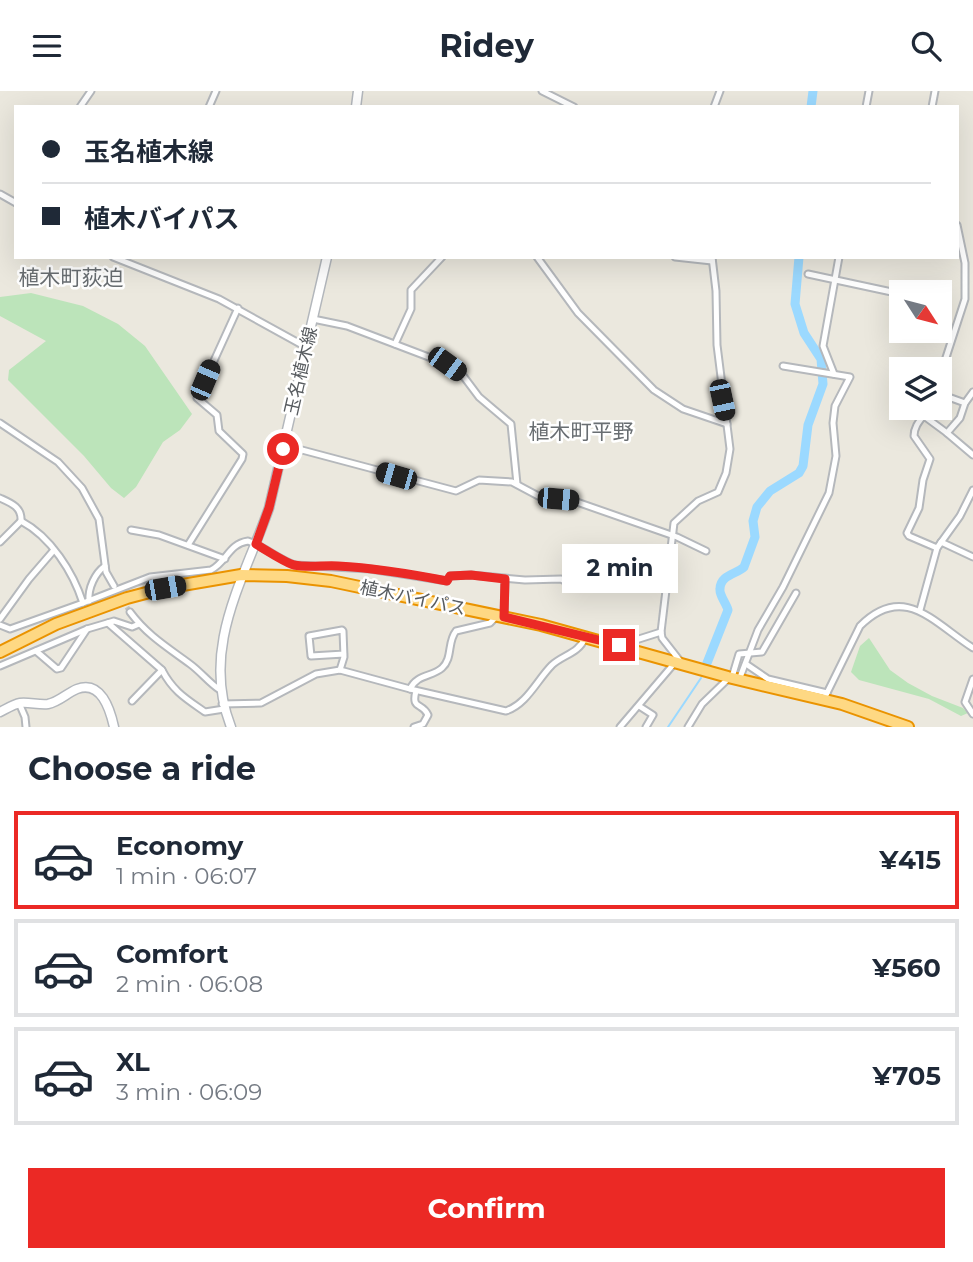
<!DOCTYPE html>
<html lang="en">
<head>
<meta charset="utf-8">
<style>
  body { margin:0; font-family:Montserrat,"Noto Sans JP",sans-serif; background:#f6f6f7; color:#1f2937; height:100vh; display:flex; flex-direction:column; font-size:26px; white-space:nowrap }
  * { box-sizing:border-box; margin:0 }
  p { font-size:23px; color:#747a83 }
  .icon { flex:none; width:38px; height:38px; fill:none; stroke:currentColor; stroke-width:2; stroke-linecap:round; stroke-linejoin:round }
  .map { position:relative; height:636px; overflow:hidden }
  .side { display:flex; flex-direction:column; background:#fff; flex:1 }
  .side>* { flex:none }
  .banner { position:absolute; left:14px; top:14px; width:945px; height:154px; border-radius:0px; box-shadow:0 7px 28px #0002; display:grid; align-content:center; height:154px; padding:0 28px; background:#fff }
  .needle { width:46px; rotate:126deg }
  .buttons { position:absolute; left:889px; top:189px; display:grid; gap:14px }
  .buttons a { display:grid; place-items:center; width:63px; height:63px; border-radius:0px; background:#fff; box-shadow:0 7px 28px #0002; font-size:35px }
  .end { position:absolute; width:32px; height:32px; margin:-16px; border:9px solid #eb2925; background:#fff; box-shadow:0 0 0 4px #fff }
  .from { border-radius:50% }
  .bubble { position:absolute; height:49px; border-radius:0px; background:#fff; box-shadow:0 7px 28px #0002; font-size:23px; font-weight:700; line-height:49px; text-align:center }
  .car { position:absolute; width:21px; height:42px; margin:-21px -10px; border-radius:9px; box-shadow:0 0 5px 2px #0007; background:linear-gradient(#222 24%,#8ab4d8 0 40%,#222 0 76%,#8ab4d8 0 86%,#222 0) }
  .banner b { display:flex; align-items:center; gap:24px; height:66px; font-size:26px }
  .banner b+b { border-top:2px solid #e0e1e3 }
  .banner i { width:18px; height:18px; background:#1f2937 }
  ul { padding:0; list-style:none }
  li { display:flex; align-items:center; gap:21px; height:98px; margin:0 14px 10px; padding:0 14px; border:4px solid #e0e1e3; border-radius:0px }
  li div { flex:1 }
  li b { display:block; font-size:26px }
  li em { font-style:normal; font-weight:700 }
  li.current { border-color:#eb2925 }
  li>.icon { width:63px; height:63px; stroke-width:1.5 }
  h2 { padding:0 28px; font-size:32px; line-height:84px }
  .action { display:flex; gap:14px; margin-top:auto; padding:14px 28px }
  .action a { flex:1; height:80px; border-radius:0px; background:#eb2925; color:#fff; font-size:28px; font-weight:700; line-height:80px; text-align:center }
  header { display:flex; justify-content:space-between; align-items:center; height:91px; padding:0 28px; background:#fff; font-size:32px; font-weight:700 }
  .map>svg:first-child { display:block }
</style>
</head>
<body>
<header><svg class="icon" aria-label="menu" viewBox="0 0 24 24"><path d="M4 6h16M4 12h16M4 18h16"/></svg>Ridey<svg class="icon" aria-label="search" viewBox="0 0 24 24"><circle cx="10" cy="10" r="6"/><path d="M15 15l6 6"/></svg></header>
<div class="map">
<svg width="973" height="636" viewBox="0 0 973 636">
  <rect width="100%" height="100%" fill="#ebe8de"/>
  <g fill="#bce4ba">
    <polygon points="31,202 83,215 118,233 145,255 192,323 180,339 163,351 136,396 124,407 111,397 84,365 8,289 9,279 46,250 0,225 0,206"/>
    <polygon points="869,547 890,579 908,592 932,605 963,617 968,622 961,625 929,608 859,589 851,581 860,555"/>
  </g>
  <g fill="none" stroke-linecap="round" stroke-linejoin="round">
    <polyline stroke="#9bd9ff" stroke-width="2" points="668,636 701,587"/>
    <g stroke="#9bd9ff" stroke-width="9">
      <polyline points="811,16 813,0"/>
      <path d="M707 572 728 519C726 512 719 504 720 498 720 484 737 483 744 476L755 446 753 430 757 416 770 400 799 382 803 375 808 334 823 293 821 268 804 242 795 213 799 166"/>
    </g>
    <polyline stroke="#c6c5be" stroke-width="5" stroke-dasharray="5 2.5" stroke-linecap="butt" points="115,497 130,521"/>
    <g stroke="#b5b8bc" stroke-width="9">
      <g id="street">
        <polyline points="542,0 574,16"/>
        <polyline points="80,16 91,0"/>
        <polyline points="209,16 216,0"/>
        <polyline points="714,16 720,0"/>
        <polyline points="866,16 869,0"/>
        <polyline points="932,16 935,0"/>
        <polyline points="0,103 16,112"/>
        <polyline points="113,166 219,208 306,256"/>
        <polyline points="537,166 578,222 654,299 683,318 727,333"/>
        <polyline points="675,166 712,170"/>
        <polyline points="808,183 901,203"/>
        <polyline points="313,228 347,235 447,273 461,282 479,306 511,333 517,393"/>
        <polyline points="395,253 411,218 411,199 442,166"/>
        <polyline points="834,283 823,255 839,166"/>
        <polyline points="940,285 965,208 965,172 957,134"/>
        <polyline points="973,301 965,312 960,327 947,342 973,364"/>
        <polyline points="940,303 965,312"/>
        <path d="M929 317C923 327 914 333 914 345L930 368 923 389 919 417 907 442 909 445 937 457"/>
        <polyline points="924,325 947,342"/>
        <polyline points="0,332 58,371 82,397 99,428 106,481 114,495"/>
        <polyline points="283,358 302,359 456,400 479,389 512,391 542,407 574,410 677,446 706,460"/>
        <path d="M0 407C11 412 22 416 21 430"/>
        <polyline points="131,439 159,444 225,468"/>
        <path d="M0 451 21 430C51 446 73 481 83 512L150 486 211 479C227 471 228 453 248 450 265 456 278 468 295 474L370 478 447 490 450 485 471 484 525 489 561 488 576 496 592 497 637 477 670 471"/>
        <polyline points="941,451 973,466"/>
        <polyline points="188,454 242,368 243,363 219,340 217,324 197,307 238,217"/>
        <path d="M89 510C88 497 95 482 105 475"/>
        <polyline points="920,519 937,457 960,425 973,399"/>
        <path d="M130 521C147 544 167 556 190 573 201 581 209 592 220 599"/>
        <polyline points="504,526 505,488"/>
        <polyline points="0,528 29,488 54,459"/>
        <polyline points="108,532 162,579 132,610"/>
        <polyline points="0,534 10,538 83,512"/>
        <polyline points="620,554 661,541"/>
        <polyline points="36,560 57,578 61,577 87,538"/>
        <polyline points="680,570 662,547 661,541 674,432 698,410 718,401 726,382 730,358 717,254 716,200 712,166"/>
        <polyline points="746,573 768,588 827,602"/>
        <polyline points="0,575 87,538 114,530 132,536 139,533"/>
        <path d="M162 579C173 600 185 607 205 621L224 618"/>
        <polyline points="340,579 344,566 343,540 342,539 309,545 311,565 344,563"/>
        <polyline points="973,588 965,611 973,623"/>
        <polyline points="739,589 758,539 783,496 829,402 836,365 833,332 835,315 850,286 783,275"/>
        <path d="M410 598C417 583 432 586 442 577 453 567 447 551 456 540L490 532 496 526"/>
        <path d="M824 608 860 535C904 491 934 532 973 557"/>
        <polyline points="19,612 25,626 26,636"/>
        <path d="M222 613 261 612 316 583 340 579 410 598 506 620C527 613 537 589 552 574 563 564 579 562 585 547"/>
        <polyline points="639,615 653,624 646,636"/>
        <path d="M414 636 423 633 428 624C422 611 411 619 416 600"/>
        <polyline points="620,636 672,575 673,570"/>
        <polyline points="688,636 702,613 733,583 739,563 762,561 796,502"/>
      </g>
    </g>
    <g stroke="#b3b7bc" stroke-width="11">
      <g id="secondary">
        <polyline points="356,16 358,0"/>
        <path d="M0 621C6 618 14 613 20 612 29 611 39 614 48 613 59 611 67 602 77 598 101 589 110 618 114 636"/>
        <path d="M231 636C200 557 244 489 269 417L327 166"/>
      </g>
    </g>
    <g stroke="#ea9300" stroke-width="14">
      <polyline id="highway" points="0,561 56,533 127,507 165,497 241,484 287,485 331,490 541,534 728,586 842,613 908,636"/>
    </g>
    <use href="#street" stroke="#fff" stroke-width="5"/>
    <use href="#secondary" stroke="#fff" stroke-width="8"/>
    <use href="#highway" stroke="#fed883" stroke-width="10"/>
  </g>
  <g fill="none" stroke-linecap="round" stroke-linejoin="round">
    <path stroke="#eb2925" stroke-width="9" d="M283 358 269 417 256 453C262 457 288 473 294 474 308 477 324 474 338 475 375 477 411 483 447 490L450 485 471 484 505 488 504 526 619 554"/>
  </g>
  <g text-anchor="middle" stroke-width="5" stroke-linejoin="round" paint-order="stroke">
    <g font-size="18" fill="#585c60" stroke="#fff">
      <text transform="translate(301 280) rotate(-77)" y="6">玉名植木線</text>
      <text transform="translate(413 507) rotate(12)" y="6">植木バイパス</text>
    </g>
    <g font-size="21" fill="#696e72" stroke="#fff">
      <text x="71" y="194">植木町荻迫</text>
      <text x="581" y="348">植木町平野</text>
    </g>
  </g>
</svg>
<div class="buttons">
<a><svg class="needle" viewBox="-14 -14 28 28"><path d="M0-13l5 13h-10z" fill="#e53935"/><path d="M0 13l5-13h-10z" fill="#747a83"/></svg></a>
<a><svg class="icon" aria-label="layers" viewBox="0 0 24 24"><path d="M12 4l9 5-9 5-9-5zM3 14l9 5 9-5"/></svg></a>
</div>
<i class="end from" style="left:283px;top:358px"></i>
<i class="end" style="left:619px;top:554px"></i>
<div class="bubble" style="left:562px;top:453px;width:116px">2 min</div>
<i class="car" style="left:447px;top:273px;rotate:126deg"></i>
<i class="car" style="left:205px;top:289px;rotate:23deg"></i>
<i class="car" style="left:722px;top:309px;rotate:168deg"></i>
<i class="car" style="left:396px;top:385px;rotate:286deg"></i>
<i class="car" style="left:558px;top:408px;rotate:95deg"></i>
<i class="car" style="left:165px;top:497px;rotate:80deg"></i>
<div class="banner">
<b><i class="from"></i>玉名植木線</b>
<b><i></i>植木バイパス</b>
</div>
</div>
<section class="side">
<h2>Choose a ride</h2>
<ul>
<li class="current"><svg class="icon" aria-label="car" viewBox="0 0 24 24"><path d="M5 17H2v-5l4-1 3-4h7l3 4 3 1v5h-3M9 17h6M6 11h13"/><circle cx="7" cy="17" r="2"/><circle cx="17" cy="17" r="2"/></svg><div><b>Economy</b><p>1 min · 06:07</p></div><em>¥415</em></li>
<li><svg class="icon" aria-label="car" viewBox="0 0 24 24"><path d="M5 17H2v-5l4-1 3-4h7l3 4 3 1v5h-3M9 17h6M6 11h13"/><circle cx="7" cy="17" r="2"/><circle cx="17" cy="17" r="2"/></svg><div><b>Comfort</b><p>2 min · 06:08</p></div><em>¥560</em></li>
<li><svg class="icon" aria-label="car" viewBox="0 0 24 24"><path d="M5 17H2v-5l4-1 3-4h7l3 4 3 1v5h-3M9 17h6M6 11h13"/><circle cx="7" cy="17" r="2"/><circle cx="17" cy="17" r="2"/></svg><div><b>XL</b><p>3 min · 06:09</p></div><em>¥705</em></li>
</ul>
<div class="action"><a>Confirm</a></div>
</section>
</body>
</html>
